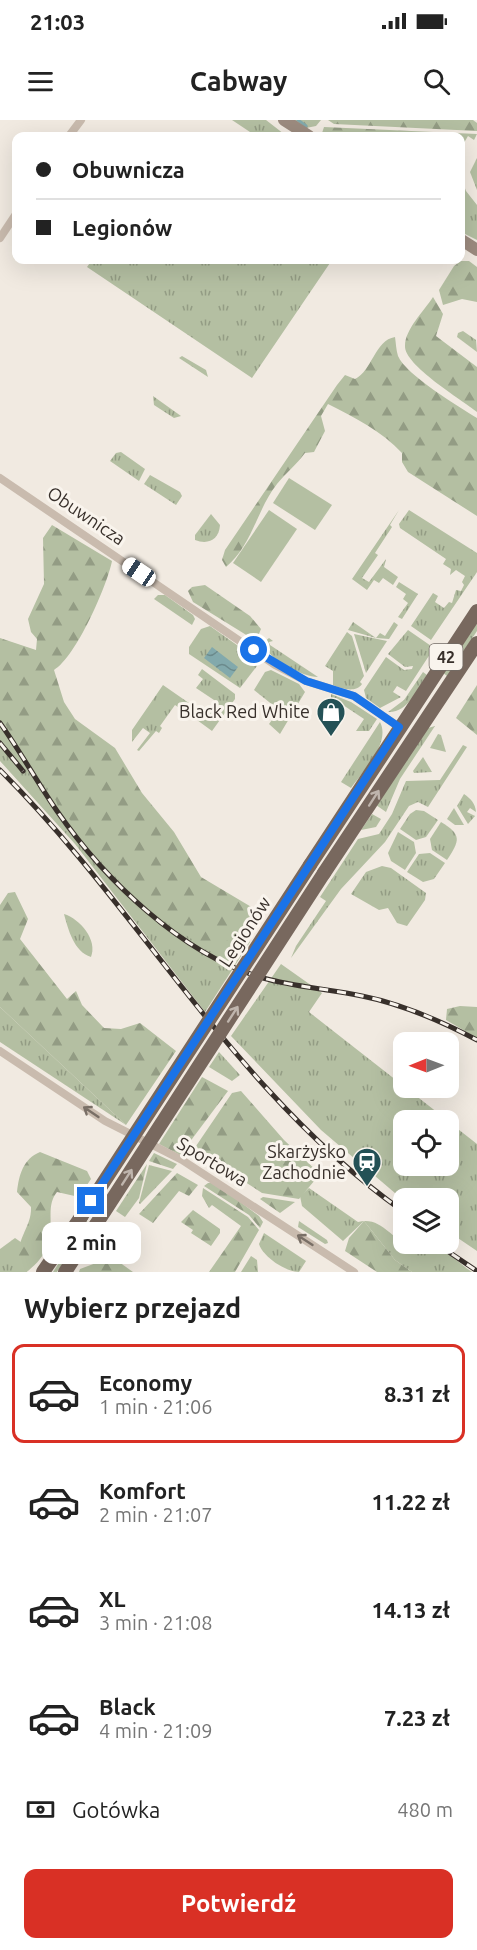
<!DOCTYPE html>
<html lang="pl">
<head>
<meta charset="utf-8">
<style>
  body { margin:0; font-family:Ubuntu,sans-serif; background:#f2f2f2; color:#222; height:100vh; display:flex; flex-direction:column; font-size:22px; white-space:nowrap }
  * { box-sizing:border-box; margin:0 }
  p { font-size:20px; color:#767676 }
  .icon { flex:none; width:33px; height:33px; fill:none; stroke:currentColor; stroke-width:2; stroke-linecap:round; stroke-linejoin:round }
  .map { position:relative; height:1152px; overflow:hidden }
  .panel { display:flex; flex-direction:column; background:#fff; flex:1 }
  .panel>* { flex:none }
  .banner { position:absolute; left:12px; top:12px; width:453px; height:132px; border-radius:12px; box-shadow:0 6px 24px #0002; display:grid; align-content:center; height:132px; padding:0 24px; background:#fff }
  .needle { width:39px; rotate:269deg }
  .fabs { position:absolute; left:393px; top:912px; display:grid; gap:12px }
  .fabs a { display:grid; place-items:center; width:66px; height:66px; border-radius:12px; background:#fff; box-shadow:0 6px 24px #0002; font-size:30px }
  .end { position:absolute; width:27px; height:27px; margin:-14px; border:8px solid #1a73e8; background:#fff; box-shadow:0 0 0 3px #fff }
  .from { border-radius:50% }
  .bubble { position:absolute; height:42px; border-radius:12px; background:#fff; box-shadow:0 6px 24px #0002; font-size:20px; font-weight:600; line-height:42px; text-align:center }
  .car { position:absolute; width:18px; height:36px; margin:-18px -9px; border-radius:8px; box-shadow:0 0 4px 2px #0007; background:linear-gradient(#fff 24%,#345 0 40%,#fff 0 76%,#345 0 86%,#fff 0) }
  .banner b { display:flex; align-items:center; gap:21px; height:57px; font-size:22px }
  .banner b+b { border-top:2px solid #e0e0e0 }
  .banner i { width:15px; height:15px; background:#222 }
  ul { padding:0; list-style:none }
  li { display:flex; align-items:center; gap:18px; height:99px; margin:0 12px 9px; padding:0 12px; border:3px solid transparent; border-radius:12px }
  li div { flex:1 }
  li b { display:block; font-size:22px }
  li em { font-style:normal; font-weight:600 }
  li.active { border-color:#d93025 }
  li>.icon { width:54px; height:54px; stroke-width:1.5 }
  h2 { padding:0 24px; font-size:27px; line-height:72px }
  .pay { display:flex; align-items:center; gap:15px; height:66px; padding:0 24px; font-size:22px }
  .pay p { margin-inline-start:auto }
  .button { display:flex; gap:12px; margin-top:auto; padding:12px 24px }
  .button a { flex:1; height:69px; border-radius:12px; background:#d93025; color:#fff; font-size:24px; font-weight:600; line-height:69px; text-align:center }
  .status { display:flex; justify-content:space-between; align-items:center; height:42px; padding:0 30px; background:#fff; direction:ltr }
  .status svg { height:16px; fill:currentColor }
  header { display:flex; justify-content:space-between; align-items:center; height:78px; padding:0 24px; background:#fff; font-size:27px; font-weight:600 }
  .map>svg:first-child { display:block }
</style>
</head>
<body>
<div class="status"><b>21:03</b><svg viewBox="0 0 49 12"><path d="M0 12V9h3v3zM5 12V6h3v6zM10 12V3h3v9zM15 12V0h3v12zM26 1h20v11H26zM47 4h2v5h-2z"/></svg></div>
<header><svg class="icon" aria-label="menu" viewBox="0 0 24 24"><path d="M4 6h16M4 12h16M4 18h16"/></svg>Cabway<svg class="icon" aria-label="search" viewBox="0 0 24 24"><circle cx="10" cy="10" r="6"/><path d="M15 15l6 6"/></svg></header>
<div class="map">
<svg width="477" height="1152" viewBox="0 0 477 1152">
  <defs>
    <pattern id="grass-tufts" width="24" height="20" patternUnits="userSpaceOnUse" patternTransform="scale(1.5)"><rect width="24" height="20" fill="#b4bfa2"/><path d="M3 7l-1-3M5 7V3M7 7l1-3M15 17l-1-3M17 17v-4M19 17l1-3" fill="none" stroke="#939c84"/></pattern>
    <pattern id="forest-firs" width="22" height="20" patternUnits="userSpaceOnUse" patternTransform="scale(1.5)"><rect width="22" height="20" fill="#b4bfa2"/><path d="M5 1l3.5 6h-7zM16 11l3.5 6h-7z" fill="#939c84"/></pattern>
    <pattern id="water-waves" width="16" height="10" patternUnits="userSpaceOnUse" patternTransform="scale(1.5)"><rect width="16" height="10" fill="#82a9ac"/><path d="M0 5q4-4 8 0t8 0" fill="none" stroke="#6b8a8c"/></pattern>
  </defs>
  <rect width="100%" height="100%" fill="#f1eae1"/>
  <g fill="url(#grass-tufts)">
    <polygon points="232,0 266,0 284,14 282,16 256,16"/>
    <polygon points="477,38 477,70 470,52"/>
    <polygon points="460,55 466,71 477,85 477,120 461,112"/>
    <polygon points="92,140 292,140 297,143 299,140 332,140 252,258 87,147"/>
    <polygon points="463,211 476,220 477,232 457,217 458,213"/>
    <polygon points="182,236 206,250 208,257 179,238"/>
    <polygon points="153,276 181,296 174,298 154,285"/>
    <polygon points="121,332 145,349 139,361 110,341 116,333"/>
    <polygon points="150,355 180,372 182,376 176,385 144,364"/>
    <polygon points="399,390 390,405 392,407 375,433 378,435 362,458 369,462 386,439 384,447 398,457 393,465 383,458 379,463 374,460 367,470 352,459"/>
    <polygon points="409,390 477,433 477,452 431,520 411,506 433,473 438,476 435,482 444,488 449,482 452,483 456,470 461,471 464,465 462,462 465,456 456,450 450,455 451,449 443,444 446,439 400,408 399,404"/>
    <path d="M211 394 220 405C219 420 208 425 195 420V415Z"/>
    <polygon points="399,462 418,474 402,499 398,497 408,483 403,479 406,474 396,467"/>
    <polygon points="158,475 165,475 193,495 195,499 192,505 154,479"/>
    <polygon points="477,501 477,511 447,556 442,552"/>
    <polygon points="353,502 376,518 380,513 385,516 394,502 398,505 389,519 376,518 348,510"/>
    <polygon points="210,506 258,540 257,546 240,568 189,534 189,527 201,509"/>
    <polygon points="408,510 434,528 406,571 397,566 393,572 401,577 380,588 366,578 364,570 386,537 404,550 412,549 413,546 405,547 388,534"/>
    <path d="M347 512 352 516 364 556 360 562 362 564C356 573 342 569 333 565V551L325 546Z"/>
    <polygon points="354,514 387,521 366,553"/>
    <path d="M269 518 273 521 269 522 270 525 318 557C303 557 267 539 263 523Z"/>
    <polygon points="202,549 235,574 235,579 212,611 197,600 203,592 217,600 210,594 217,582 196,568 203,559 198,555"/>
    <polygon points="271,550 299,564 305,572 280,614 269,604 279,590 254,570 265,552"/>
    <path d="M423 552 427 555C417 569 408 593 388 592L404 580Z"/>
    <polygon points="163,565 199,590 194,598 175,585 160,606 162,608 159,613 156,611 139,631 137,630 150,613 143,608 132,622 132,610"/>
    <polygon points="331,574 351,582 377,599 369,611 356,611 364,599 334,579 331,583"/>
    <polygon points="0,580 212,794 250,822 205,892 75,724 0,641"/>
    <path d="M380 602C391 623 363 651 351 668L341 662Z"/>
    <polygon points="435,606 400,659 386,692 376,685 428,608"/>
    <polygon points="438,614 441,615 446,632 430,628"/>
    <polygon points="463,625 467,627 428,687 418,682 409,686 385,722 341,769 291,838 296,826 326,781 320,777 358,719 379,714 392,694 406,661 440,660"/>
    <polygon points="423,637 432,652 414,653 413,651"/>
    <path d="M464 674C471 679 475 683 476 692L470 688 467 692 475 696 468 704 457 686Z"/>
    <polygon points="454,688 464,705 455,705 447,699"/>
    <polygon points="416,690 424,691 438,700 426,717 416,720 400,709 410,694"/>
    <polygon points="372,694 381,699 376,707 361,710"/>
    <path d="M441 702C462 715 460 720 447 740L432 730 430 719Z"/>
    <polygon points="398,712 414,722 416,733 405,750 391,741 388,733"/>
    <polygon points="430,733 445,743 434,759 423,762 407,752 419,734"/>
    <polygon points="382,746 391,748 426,773 425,780 407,806 397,803 388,788 379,790 351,774 366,752"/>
    <path d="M64 794C80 799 98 820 91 837 74 832 68 809 64 794Z"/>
    <polygon points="281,844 322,873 309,892 447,1000 404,1000 404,1046 448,1046 449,1002 477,1024 477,1131 449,1112 448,1078 402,1079 321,1010 231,916"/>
    <polygon points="0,887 126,1005 0,922"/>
    <polygon points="219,932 240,955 232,961 209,947"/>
    <path d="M309 1068 358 1102C382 1096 391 1120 411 1126 430 1113 457 1142 472 1152H412L395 1140 364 1101 343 1121 302 1086 300 1076Z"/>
    <polygon points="86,1101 89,1103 57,1152 53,1152"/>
    <polygon points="299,1101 327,1120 328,1123 325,1124 298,1107"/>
    <path d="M264 1113 306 1141 299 1152C286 1152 263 1137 259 1124Z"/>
    <polygon points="15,1118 38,1134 27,1152 0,1152 0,1129"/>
    <polygon points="251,1136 257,1140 258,1152 241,1152"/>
  </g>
  <g fill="url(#forest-firs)">
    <polygon points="294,0 321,0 316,6 306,8"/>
    <polygon points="328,0 473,0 477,3 477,11 334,4"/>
    <polygon points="324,7 477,14 474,20 468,16 461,28 460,16 321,16"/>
    <polygon points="461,141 469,141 477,147 477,182 462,179 443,185 439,170 454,146"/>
    <path d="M433 177 443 194 436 216 477 247V292C462 280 404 245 405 226 405 209 424 191 433 177Z"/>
    <path d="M395 217C396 223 396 230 398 236 406 255 459 287 477 298V396L408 352 402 342V333C383 312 354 297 328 284L321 296 325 311 314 332 305 333C297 344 286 353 277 364 257 389 252 426 226 447L222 440 225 430 337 265 345 255 355 259C372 251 375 220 395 217Z"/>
    <path d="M52 405 112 441C107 466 76 537 54 550L64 582 75 599 115 628 142 673 174 712 201 757 260 792C256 820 247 813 226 821 219 824 215 827 207 829L149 791 132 774 96 736 52 675 0 596V518L36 530 37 519 31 512 28 499 44 464 43 418Z"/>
    <polygon points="205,465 250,496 261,509 256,521 193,482 188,471 192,467"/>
    <polygon points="477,565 477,615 456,598"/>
    <polygon points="15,772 28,799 20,819 67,879 76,871 82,885 104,908 121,909 140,903 176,931 126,1005 0,887 0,785 8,773"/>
    <polygon points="460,886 477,887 477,918 446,900 447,889"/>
    <polygon points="202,957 228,971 180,1035 159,1024"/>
    <polygon points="241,971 284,1020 320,1054 299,1079 262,1073 194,1029 232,973"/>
    <path d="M40 1032 87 1051 91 1059 79 1077 57 1072C40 1093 67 1120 28 1151L20 1148C13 1119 32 1109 31 1087L17 1072C19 1055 23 1039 40 1032Z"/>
    <polygon points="154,1033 177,1044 173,1049 149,1041"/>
    <polygon points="147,1044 139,1078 125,1097 116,1091"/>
    <polygon points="149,1045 172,1051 140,1084 139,1083"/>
    <polygon points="177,1053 198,1065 189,1076 179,1071 153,1103 139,1094"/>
    <polygon points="208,1063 215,1063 259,1096 263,1102 260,1108 249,1095 204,1066"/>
    <polygon points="203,1068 248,1097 259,1110 235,1152 209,1152 241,1106 212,1085 209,1088 202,1076"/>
    <polygon points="263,1077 295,1082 280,1093 260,1079"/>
    <polygon points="193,1090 220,1109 220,1113 211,1126 191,1113 193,1110 181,1102"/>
    <polygon points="364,1101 395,1140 412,1152 377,1152 345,1131 349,1118"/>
    <polygon points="112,1137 133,1152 79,1152 80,1149"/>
  </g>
  <g fill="#b4bfa2">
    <polygon points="289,358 332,385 315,410 273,383"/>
    <polygon points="269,390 297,409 261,462 233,443"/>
  </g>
  <polygon fill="url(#water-waves)" points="212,527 238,547 230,558 204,538"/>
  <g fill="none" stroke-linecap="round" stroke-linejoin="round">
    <polyline stroke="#82a9ac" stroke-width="3" points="298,0 306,6"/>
    <g stroke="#c9bbae" stroke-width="8">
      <polyline points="69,16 81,0"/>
      <polyline points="0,118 16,94"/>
      <polyline points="0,358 275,545 306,561 354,576 399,607"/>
      <polyline points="0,931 105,1001 182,1040 354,1152"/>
    </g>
    <g stroke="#9c8b7f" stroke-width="12">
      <polyline points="284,0 309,16"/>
      <polyline points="460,119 477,130"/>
    </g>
    <g stroke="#78685e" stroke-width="14">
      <polyline points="310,745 477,491"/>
      <polyline points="324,753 477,523"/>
      <polyline points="43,1152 81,1097"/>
      <polyline points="65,1152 95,1106"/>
    </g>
    <g stroke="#38302b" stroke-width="5">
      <g id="rail">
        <path d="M0 603C20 631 37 662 57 691 104 759 182 835 263 858 295 867 330 869 362 876 402 884 441 901 477 920"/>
        <polyline points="0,623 23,651"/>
        <path d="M0 650C143 793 234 972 404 1092"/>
        <polyline points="437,1124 477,1151"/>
      </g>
    </g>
    <use href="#rail" stroke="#f9f4ed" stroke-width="3" stroke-dasharray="9" stroke-linecap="butt"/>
    <g stroke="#78685e" stroke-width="14">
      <polyline points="81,1097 310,745"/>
      <polyline points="95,1106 324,753"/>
    </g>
  </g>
  <defs><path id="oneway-shaft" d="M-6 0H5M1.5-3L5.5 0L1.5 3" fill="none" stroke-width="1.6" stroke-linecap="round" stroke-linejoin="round" transform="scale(1.5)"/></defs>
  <g stroke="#bfb5ad">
    <use href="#oneway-shaft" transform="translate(374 678) rotate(-57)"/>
    <use href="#oneway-shaft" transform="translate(233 894) rotate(-57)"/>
    <use href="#oneway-shaft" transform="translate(127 1057) rotate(-57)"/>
  </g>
  <g stroke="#796f66">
    <use href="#oneway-shaft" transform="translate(91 992) rotate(-146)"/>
    <use href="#oneway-shaft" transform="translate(305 1120) rotate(-147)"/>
  </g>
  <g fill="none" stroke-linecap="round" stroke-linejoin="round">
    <polyline stroke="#1a73e8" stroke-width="8" points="91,1081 399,607 354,576 306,561 254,530"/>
  </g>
  <defs>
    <g id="shop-pin" transform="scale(1.5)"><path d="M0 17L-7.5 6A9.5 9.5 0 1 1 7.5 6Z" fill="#245156" stroke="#f9f4ed"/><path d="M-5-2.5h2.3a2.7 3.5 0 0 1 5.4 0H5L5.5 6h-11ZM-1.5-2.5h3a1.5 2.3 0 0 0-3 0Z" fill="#fff"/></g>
    <g id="station-pin" transform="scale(1.5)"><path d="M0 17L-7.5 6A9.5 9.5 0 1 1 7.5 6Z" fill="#245156" stroke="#f9f4ed"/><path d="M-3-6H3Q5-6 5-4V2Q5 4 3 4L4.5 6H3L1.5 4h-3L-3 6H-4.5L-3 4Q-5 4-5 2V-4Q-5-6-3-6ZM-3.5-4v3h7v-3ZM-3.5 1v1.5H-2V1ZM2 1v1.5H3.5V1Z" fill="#fff"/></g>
  </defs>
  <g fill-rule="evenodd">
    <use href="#shop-pin" x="331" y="592"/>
    <use href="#station-pin" x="367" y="1042"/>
  </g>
  <g text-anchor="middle" stroke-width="6" stroke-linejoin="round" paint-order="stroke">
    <rect fill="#f9f4ed" stroke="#726b65" stroke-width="1.5" x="429.5" y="524" width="33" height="26" rx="4.5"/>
    <g font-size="16" font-weight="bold" fill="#38302b">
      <text x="446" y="543">42</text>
    </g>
    <g font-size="18" fill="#38302b" stroke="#f9f4ed">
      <text transform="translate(86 396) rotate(34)" y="6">Obuwnicza</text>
      <text transform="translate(245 812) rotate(-57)" y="6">Legionów</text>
      <text transform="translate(212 1042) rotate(31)" y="6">Sportowa</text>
    </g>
    <g font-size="18" fill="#38302b" stroke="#f9f4ed" text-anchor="end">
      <text x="310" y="598">Black Red White</text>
      <text x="346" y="1038">Skarżysko<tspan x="346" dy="21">Zachodnie</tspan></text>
    </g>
  </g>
</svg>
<div class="fabs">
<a><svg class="needle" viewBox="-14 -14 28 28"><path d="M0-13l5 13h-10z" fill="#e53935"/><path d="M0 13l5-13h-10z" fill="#767676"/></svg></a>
<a><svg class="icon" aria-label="locate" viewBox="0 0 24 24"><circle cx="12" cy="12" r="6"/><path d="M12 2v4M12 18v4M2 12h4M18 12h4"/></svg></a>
<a><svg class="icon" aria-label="layers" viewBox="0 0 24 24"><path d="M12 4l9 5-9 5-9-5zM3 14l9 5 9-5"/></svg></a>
</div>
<i class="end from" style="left:254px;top:530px"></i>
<i class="end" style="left:91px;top:1081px"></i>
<div class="bubble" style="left:42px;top:1102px;width:99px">2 min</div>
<i class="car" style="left:139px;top:452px;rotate:304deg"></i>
<div class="banner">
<b><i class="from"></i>Obuwnicza</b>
<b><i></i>Legionów</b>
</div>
</div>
<section class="panel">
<h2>Wybierz przejazd</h2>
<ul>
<li class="active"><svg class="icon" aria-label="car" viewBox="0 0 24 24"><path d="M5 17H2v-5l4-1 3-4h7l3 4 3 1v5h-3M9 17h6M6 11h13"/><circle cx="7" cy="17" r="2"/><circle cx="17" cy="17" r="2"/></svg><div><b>Economy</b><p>1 min · 21:06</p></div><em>8.31 zł</em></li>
<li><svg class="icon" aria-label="car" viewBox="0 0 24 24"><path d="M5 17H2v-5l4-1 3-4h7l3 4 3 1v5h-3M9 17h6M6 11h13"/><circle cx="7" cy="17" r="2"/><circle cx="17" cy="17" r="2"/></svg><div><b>Komfort</b><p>2 min · 21:07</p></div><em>11.22 zł</em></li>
<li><svg class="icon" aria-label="car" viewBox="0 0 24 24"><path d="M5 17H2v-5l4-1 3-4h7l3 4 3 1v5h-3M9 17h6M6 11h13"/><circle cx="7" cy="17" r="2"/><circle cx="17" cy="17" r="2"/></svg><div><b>XL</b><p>3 min · 21:08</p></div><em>14.13 zł</em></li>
<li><svg class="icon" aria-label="car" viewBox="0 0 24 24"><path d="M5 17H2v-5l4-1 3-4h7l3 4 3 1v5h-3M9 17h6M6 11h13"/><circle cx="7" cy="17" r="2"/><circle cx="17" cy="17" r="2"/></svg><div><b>Black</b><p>4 min · 21:09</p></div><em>7.23 zł</em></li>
</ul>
<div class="pay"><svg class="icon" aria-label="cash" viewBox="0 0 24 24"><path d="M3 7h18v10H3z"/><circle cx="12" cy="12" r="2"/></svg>Gotówka<p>480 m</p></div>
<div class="button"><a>Potwierdź</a></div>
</section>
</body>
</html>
